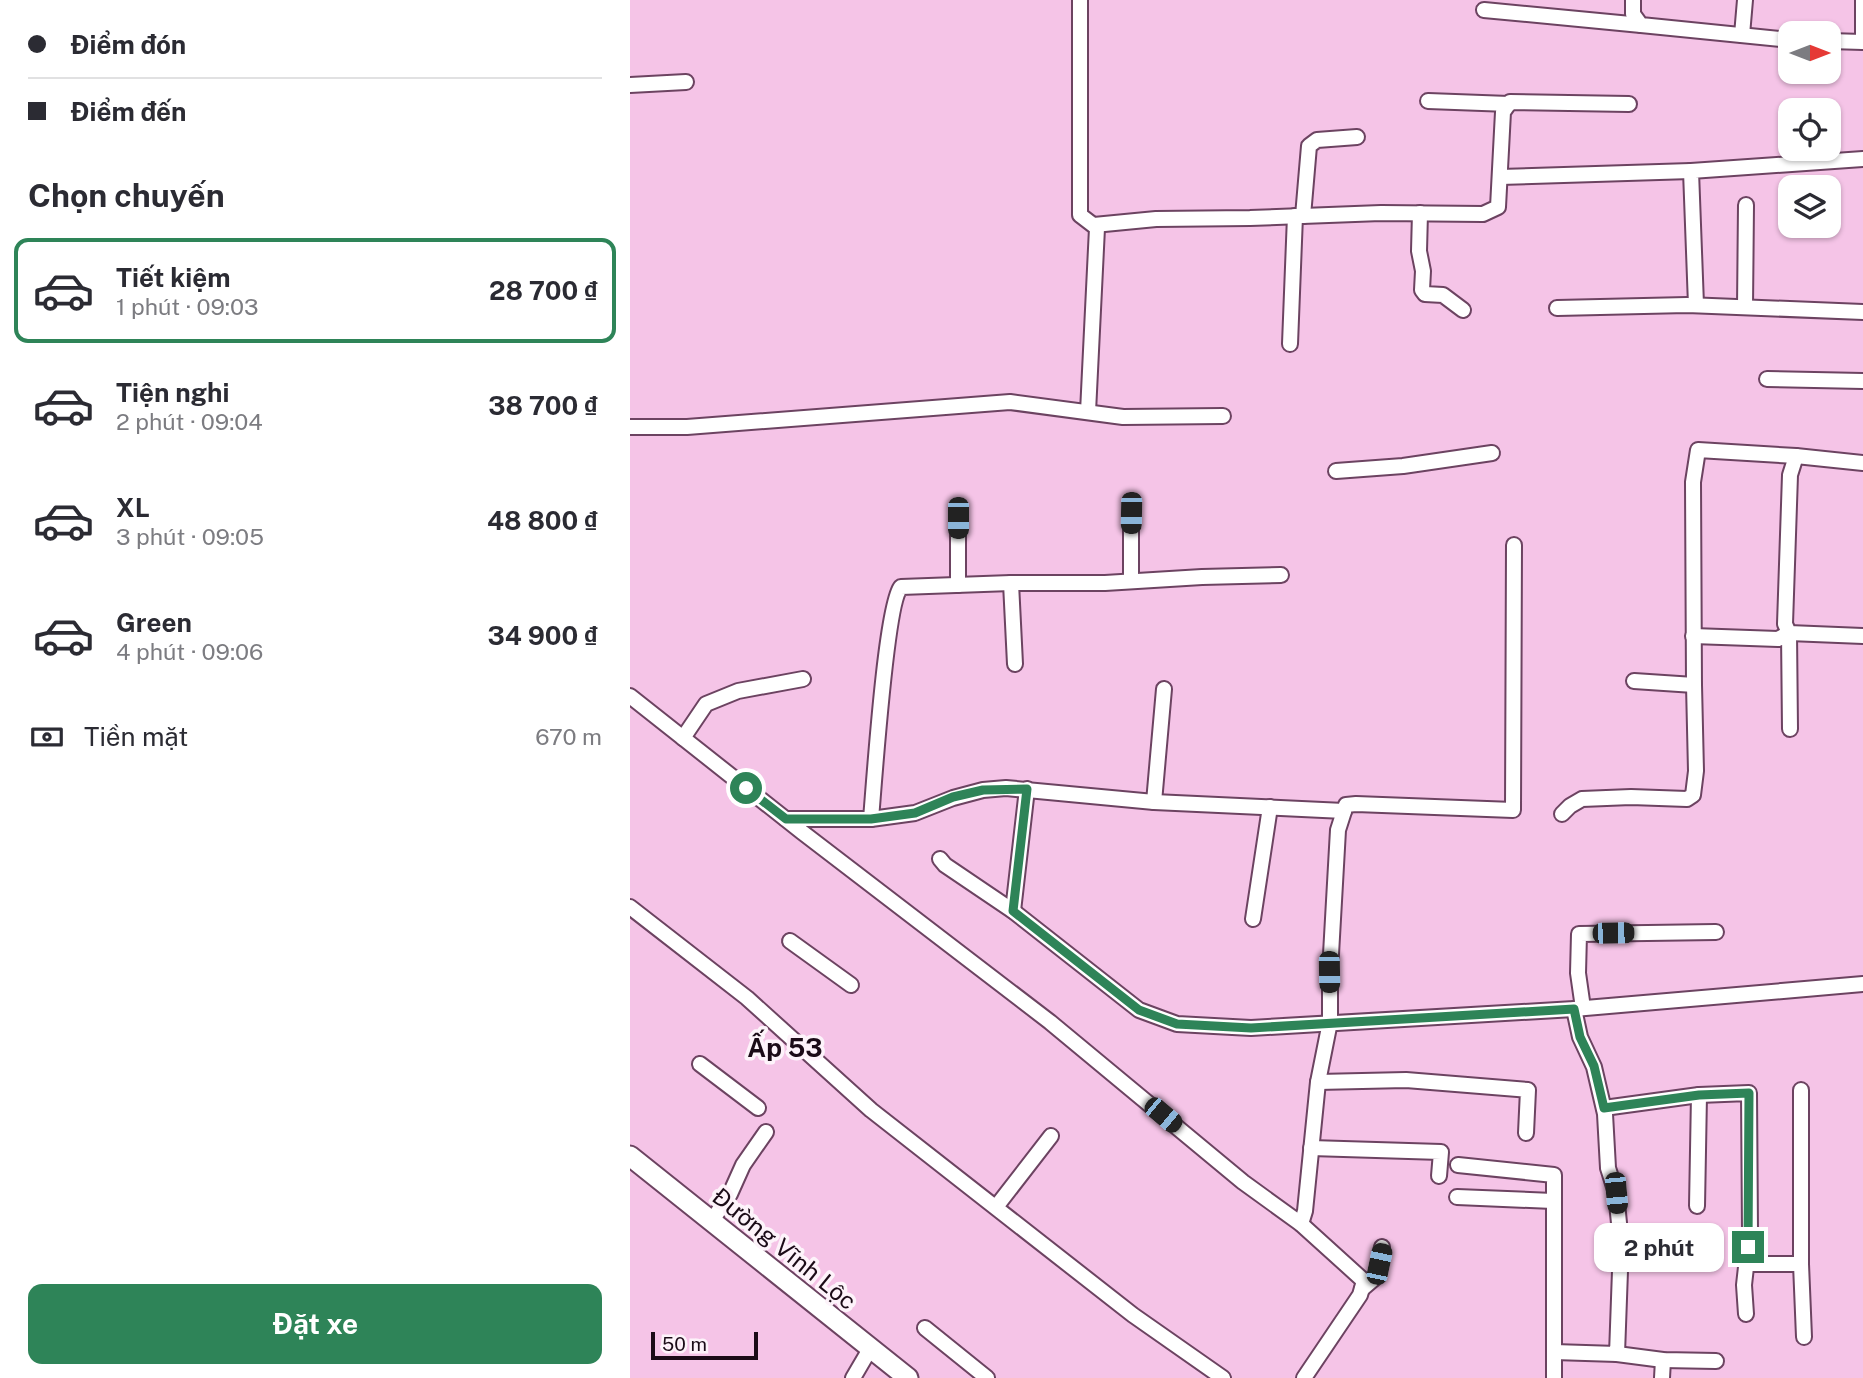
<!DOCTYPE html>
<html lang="vi">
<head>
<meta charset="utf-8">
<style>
  body { margin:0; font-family:"Public Sans",sans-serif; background:#f2f2f3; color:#2b2b33; height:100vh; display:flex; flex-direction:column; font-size:26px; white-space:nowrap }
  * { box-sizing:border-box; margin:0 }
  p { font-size:23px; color:#7c7c81 }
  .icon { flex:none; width:38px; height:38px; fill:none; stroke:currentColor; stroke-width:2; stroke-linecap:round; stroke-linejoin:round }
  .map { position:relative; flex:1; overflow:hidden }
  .details { display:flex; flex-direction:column; background:#fff; width:630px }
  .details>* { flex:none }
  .top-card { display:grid; align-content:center; height:154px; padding:0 28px; background:#fff }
  .needle { width:46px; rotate:90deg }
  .controls { position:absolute; left:1148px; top:21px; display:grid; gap:14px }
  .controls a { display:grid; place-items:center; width:63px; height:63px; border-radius:14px; background:#fff; box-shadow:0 2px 5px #0004; font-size:35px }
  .scale { position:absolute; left:21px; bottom:18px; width:107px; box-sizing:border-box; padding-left:7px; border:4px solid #1b0b17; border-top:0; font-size:19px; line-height:24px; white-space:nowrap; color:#1b0b17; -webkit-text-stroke:5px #fdf3fa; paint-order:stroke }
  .end { position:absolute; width:32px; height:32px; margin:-16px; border:9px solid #2e8458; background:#fff; box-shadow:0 0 0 4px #fff }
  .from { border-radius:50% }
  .bubble { position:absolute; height:49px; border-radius:14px; background:#fff; box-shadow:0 2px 5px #0004; font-size:23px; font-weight:700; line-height:49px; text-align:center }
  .car { position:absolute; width:21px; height:42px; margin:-21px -10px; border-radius:9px; box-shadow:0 0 5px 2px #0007; background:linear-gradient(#222 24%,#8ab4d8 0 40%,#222 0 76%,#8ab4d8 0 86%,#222 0) }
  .top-card b { display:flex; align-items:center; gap:24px; height:66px; font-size:26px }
  .top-card b+b { border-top:2px solid #e1e1e2 }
  .top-card i { width:18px; height:18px; background:#2b2b33 }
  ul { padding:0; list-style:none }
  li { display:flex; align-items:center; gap:21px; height:105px; margin:0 14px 10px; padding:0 14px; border:4px solid transparent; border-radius:14px }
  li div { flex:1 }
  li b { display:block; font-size:26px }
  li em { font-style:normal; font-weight:700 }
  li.current { border-color:#2e8458 }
  li>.icon { width:63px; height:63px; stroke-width:1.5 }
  h2 { padding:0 28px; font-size:32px; line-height:84px }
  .pay { display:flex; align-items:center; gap:18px; height:77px; padding:0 28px; font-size:26px }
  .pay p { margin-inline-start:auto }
  .action { display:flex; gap:14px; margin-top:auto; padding:14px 28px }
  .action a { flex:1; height:80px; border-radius:14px; background:#2e8458; color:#fff; font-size:28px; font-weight:700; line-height:80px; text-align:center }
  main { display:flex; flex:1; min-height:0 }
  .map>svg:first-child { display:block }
</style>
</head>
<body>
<main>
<section class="details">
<div class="top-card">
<b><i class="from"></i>Điểm đón</b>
<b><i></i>Điểm đến</b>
</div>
<h2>Chọn chuyến</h2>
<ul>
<li class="current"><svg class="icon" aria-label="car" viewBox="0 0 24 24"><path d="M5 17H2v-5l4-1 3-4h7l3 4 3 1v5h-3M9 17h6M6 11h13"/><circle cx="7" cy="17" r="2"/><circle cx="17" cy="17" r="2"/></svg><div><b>Tiết kiệm</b><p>1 phút · 09:03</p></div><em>28 700 ₫</em></li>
<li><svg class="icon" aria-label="car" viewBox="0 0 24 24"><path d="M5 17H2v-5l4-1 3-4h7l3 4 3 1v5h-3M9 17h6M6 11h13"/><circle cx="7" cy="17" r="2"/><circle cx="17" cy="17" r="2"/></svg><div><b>Tiện nghi</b><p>2 phút · 09:04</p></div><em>38 700 ₫</em></li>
<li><svg class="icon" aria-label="car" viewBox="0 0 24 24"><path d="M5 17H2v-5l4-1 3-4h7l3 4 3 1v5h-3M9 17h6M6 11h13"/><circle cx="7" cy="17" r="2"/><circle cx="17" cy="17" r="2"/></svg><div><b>XL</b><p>3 phút · 09:05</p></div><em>48 800 ₫</em></li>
<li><svg class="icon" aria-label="car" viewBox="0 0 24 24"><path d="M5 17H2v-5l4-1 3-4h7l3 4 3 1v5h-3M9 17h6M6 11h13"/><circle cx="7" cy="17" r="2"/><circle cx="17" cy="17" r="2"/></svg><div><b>Green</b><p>4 phút · 09:06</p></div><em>34 900 ₫</em></li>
</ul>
<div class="pay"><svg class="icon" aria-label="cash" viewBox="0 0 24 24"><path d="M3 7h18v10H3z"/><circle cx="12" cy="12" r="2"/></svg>Tiền mặt<p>670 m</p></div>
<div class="action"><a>Đặt xe</a></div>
</section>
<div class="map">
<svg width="1233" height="1378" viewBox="0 0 1233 1378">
  <rect width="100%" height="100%" fill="#f5c4e7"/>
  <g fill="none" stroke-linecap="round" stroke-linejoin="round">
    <g stroke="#6c4361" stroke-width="18">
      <g id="minor">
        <polyline points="450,0 450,215 467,228 458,412"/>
        <polyline points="1003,0 1003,14 1011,25 1160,40"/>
        <polyline points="1233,0 1233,42"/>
        <polyline points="854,10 1011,25"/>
        <polyline points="1112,35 1115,0"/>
        <polyline points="1199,41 1233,42"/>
        <polyline points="0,85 56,82"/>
        <polyline points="798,101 879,104"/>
        <polyline points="870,177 1061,171"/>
        <polyline points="790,213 789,251 793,271 792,290 795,294 813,295 833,310"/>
        <polyline points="673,216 679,146 687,140 727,137"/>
        <polyline points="464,225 526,219 620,218 751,213 853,214 868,207 873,112 880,102 999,104"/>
        <polyline points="1066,305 1061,171 1233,159"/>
        <polyline points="1115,307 1116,205"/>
        <polyline points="927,308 1057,305 1233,312"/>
        <polyline points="660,344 665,216"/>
        <polyline points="1137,379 1233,381"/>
        <polyline points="0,427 57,427 380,402 493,417 593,416"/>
        <polyline points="1166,456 1160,475 1155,624 1159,633 1233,636"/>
        <polyline points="706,471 773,466 862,453"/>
        <polyline points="328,518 328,585"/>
        <polyline points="501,581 501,513"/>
        <polyline points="381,583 385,664"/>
        <polyline points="1063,636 1148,639 1159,633 1160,729"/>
        <polyline points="1004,681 1064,685 1063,482 1068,450 1166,456 1233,463"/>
        <polyline points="0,696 172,832 420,1022 613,1182 671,1224 734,1281 730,1295 674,1378"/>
        <polyline points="53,738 76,704 108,691 173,679"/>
        <polyline points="524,802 534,689"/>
        <polyline points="932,814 940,806 952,799 1001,797 1057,799 1063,795 1066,771 1064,685"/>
        <polyline points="156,819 241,819 285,813 323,798 353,790 376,788 524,802 714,811"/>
        <path d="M241 819C244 785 256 603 271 587L381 583H475L572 577 651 575"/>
        <polyline points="310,859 315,865 383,911 509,1010 547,1024 621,1028 944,1009 1233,984"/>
        <polyline points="0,907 117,998 241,1110 503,1315 593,1378"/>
        <polyline points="383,911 397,789"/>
        <polyline points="623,919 640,807"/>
        <polyline points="160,941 221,985"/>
        <polyline points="953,1008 948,973 949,934 1086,932"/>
        <polyline points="70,1064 128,1108"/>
        <polyline points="688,1082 776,1080 898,1090 896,1133"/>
        <polyline points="1171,1090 1171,1264 1174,1337"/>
        <polyline points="974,1108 1069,1095 1119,1093 1120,1231 1114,1285 1116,1314"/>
        <polyline points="681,1148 811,1152 809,1176"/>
        <polyline points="828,1165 924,1175 924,1378"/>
        <polyline points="827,1197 923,1201"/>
        <polyline points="1067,1206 1069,1095"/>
        <polyline points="366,1207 421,1136"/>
        <polyline points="81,1222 100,1194 113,1165 136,1132"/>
        <polyline points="671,1224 675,1211 688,1082 700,1022 700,972 708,830 716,805 726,804 883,810 884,545"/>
        <polyline points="1116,1264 1171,1264"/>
        <polyline points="732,1289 746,1277 752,1247"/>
        <polyline points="295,1328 357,1378"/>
        <polyline points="924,1352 987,1354 991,1243 986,1193 978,1168 975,1114 964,1067 950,1037 944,1009"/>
        <polyline points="987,1354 1033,1360 1086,1361"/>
        <polyline points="223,1378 240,1349"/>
        <polyline points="1032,1378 1033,1360"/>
      </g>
    </g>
    <g stroke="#6c4361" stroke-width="23">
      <polyline id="secondary" points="0,1156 278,1378"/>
    </g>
    <use href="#minor" stroke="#fff" stroke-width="14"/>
    <use href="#secondary" stroke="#fff" stroke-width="19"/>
  </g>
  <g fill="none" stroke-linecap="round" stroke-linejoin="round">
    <polyline stroke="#2e8458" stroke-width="9" points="116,788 156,819 241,819 285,813 323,797 353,790 397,789 383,911 509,1010 547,1024 621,1028 944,1009 950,1037 964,1066 974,1108 1069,1095 1119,1093 1118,1247"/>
  </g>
  <g text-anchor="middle" stroke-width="7" stroke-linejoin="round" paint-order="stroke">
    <g font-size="24" fill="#1b0b17" stroke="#fdf3fa">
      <text transform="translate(154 1249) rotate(39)" y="8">Đường Vĩnh Lộc</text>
    </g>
    <g font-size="26" font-weight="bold" fill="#1b0b17" stroke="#fdf3fa">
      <text x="155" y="1057">Ấp 53</text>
    </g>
  </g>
</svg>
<div class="controls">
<a><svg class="needle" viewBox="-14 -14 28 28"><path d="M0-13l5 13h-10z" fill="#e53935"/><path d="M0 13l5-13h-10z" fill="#7c7c81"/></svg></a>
<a><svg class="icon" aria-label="locate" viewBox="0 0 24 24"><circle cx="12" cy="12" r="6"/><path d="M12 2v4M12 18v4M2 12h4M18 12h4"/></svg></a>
<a><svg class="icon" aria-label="layers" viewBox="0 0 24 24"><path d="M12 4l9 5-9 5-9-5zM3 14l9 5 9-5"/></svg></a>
</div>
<div class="scale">50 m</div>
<i class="end from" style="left:116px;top:788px"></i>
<i class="end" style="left:1118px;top:1247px"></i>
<div class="bubble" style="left:964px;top:1223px;width:130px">2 phút</div>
<i class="car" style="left:501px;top:513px;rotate:181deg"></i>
<i class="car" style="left:328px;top:518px;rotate:180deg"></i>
<i class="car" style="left:983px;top:933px;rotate:89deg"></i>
<i class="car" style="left:699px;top:972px;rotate:179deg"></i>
<i class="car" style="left:533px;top:1115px;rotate:130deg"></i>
<i class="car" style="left:986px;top:1193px;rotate:175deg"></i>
<i class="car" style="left:749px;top:1264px;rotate:12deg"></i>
</div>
</main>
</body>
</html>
